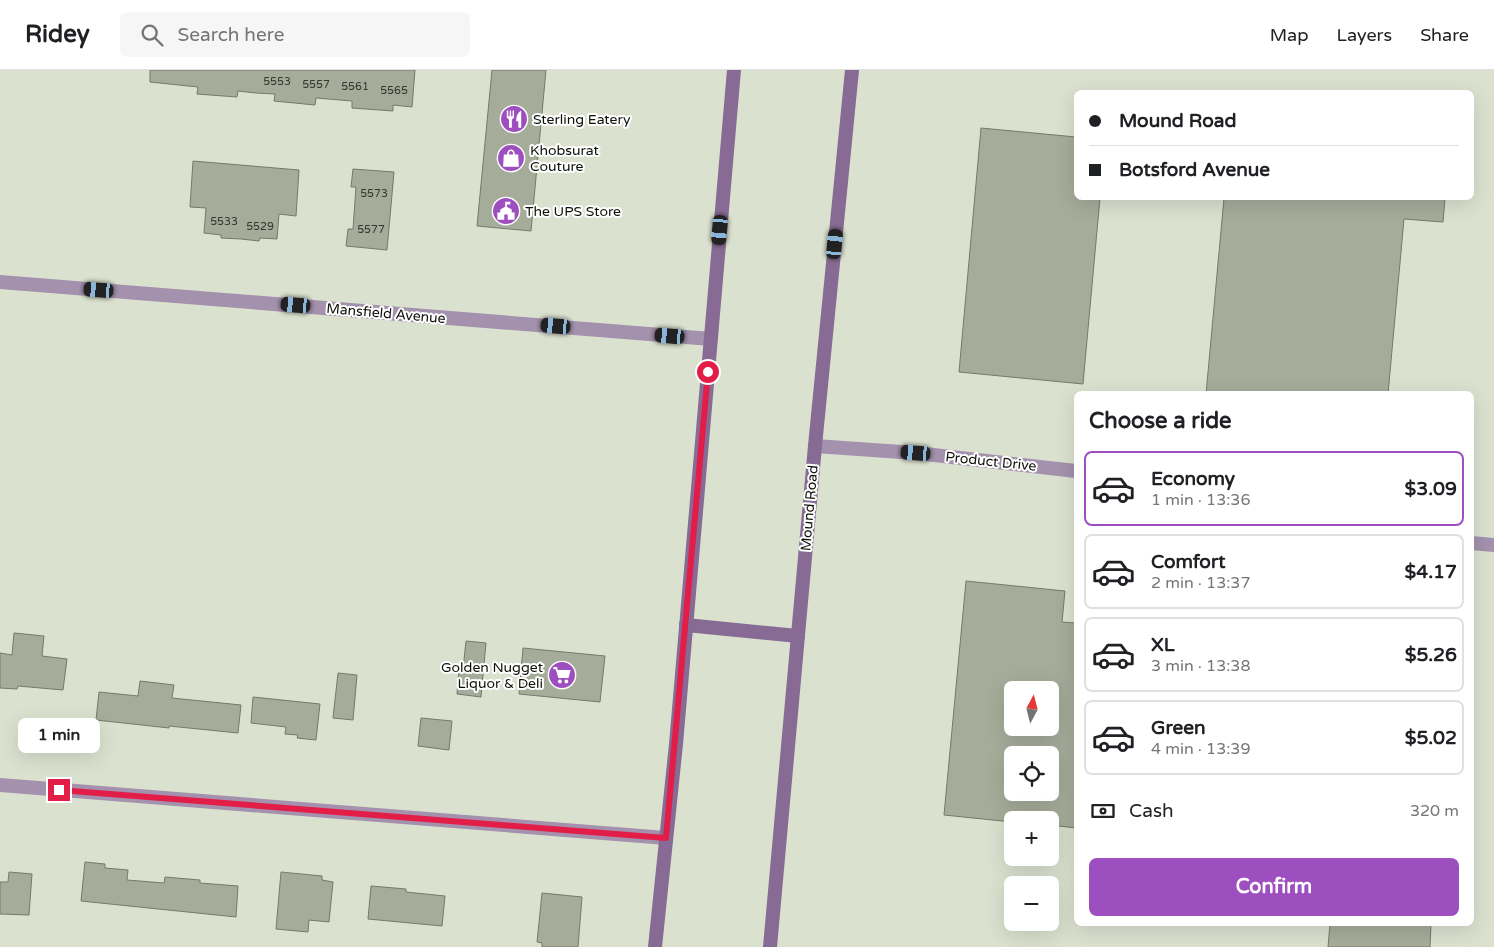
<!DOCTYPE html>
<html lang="en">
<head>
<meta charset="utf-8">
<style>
  body { margin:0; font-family:"Varela Round",sans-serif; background:#f6f6f6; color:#202124; height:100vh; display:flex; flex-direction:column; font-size:19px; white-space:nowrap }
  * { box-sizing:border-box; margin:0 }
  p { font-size:16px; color:#757577 }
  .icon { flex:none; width:28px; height:28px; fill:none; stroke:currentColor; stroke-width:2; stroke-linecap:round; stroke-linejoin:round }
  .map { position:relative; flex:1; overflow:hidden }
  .details { position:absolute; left:1074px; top:321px; width:400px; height:535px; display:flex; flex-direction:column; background:#fff; border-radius:8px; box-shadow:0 5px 20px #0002 }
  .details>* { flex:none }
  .top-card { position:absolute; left:1074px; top:20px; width:400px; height:110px; border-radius:8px; box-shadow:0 5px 20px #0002; display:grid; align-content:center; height:110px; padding:0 15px; background:#fff }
  .needle { width:32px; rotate:7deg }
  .fabs { position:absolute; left:1004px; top:611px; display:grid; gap:10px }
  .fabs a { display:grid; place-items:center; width:55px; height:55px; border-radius:8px; background:#fff; box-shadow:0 5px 20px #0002; font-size:25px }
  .end { position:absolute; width:22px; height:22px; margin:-11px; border:6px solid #e11d48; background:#fff; box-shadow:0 0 0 2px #fff }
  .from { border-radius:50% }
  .bubble { position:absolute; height:35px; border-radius:8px; background:#fff; box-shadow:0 5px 20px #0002; font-size:16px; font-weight:700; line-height:35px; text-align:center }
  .car { position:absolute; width:15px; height:30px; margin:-15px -8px; border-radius:6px; box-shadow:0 0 4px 1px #0007; background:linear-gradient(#222 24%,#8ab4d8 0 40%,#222 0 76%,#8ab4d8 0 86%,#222 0) }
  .top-card b { display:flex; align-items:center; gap:18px; height:48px; font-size:19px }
  .top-card b+b { border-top:1px solid #e0e0e0 }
  .top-card i { width:12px; height:12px; background:#202124 }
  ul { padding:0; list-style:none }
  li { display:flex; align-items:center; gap:15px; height:75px; margin:0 10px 8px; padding:0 5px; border:2px solid #e0e0e0; border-radius:8px }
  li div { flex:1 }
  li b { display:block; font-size:19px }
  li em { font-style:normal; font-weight:700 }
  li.selected { border-color:#9e4fbf }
  li>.icon { width:45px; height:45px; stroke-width:1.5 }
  h2 { padding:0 15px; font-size:22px; line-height:60px }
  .pay { display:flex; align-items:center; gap:12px; height:55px; padding:0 15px; font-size:19px }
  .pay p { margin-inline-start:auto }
  .primary-button { display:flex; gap:10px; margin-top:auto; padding:10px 15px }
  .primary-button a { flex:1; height:58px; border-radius:8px; background:#9e4fbf; color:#fff; font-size:20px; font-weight:700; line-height:58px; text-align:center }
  header { display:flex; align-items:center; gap:30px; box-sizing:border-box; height:70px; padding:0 25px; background:#fff; border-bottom:1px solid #e0e0e0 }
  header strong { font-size:24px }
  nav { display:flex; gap:28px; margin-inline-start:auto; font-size:18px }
  .search { width:350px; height:45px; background:#f6f6f6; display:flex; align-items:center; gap:12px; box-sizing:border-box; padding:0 18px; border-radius:8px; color:#757577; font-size:19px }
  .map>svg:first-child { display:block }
</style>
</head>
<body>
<header>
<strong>Ridey</strong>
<div class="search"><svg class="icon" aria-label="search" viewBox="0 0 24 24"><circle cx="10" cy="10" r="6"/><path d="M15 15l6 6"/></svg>Search here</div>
<nav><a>Map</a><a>Layers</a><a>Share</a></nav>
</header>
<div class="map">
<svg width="1494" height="877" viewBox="0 0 1494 877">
  <rect width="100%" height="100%" fill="#dbe1cf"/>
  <g fill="#a6ac9a" stroke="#747a69" fill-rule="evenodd">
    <polygon points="150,0 415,0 412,37 393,35 393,41 352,38 352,31 316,28 315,35 274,31 275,24 256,23 238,21 237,27 197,24 198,17 150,12"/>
    <polygon points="492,0 546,0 531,161 477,156"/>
    <polygon points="981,58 1076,67 1076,128 1100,128 1083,314 959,302"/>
    <polygon points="193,91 299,100 296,146 279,144 277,169 260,168 259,171 241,169 221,168 221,165 204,163 206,138 190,137"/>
    <polygon points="353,99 394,102 387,180 346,176 348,159 353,159 356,117 351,117"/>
    <polygon points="1224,128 1445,128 1443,152 1404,149 1388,324 1206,324"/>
    <path d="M966 511 1065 521 1062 552 1076 553V758L1050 755V750H1012V752L944 745ZM1012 620H1050V658H1012ZM1012 685H1050V722H1012Z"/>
    <polygon points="14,563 44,566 42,586 67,589 63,620 18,616 17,619 0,618 0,583 12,585"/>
    <polygon points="466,571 486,573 481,627 457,624 459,599 463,599"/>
    <polygon points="523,578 605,586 600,632 519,624"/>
    <polygon points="338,603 357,605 353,650 333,648"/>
    <polygon points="140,611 174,615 172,628 241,635 238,663 169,656 169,658 96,650 99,622 138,626"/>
    <polygon points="253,627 320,634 316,670 297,668 298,665 285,664 286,657 251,653"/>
    <polygon points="421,648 452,651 449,680 418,676"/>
    <polygon points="85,792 105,794 105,798 128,800 127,810 164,813 165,807 200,810 200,813 238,816 236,847 81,831"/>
    <polygon points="9,802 32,804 29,845 0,844 0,812 8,812"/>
    <polygon points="281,802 322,806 322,810 333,812 329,852 309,850 308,862 276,859"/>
    <polygon points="371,816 406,819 406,822 445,826 442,856 368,849"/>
    <polygon points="542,823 582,827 578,877 542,877 542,873 537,872"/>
    <polygon points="1330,854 1431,854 1430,877 1328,877"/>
  </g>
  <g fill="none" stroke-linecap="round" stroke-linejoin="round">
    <g stroke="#a491ad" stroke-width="14">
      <polyline points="0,212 711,269"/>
      <polyline points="815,376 916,383 1076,401"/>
      <polyline points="1471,473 1494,475"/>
      <polyline points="0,715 666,768"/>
    </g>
    <g stroke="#876b94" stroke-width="14">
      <polyline points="686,555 798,566"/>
      <polyline points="655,877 676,674 734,0"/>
      <polyline points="770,877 815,376 852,0"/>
    </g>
  </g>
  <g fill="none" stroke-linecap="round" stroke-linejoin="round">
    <polyline stroke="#e11d48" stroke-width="6" points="59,720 666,768 708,302"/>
  </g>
  <defs>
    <g id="restaurant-disc" transform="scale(1.4375)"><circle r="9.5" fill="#9e4fbf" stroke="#fff"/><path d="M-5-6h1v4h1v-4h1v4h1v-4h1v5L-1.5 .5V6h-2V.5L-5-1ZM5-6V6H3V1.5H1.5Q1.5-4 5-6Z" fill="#fff"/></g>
    <g id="shop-disc" transform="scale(1.4375)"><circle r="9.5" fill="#9e4fbf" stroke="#fff"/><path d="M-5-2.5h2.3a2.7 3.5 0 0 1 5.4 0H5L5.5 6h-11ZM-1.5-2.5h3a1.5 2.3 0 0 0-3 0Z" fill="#fff"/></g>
    <g id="civic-disc" transform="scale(1.4375)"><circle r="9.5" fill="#9e4fbf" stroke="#fff"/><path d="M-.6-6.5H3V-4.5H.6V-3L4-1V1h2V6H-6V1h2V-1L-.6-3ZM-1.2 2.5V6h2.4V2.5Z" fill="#fff"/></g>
    <g id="supermarket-disc" transform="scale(1.4375)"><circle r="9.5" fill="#9e4fbf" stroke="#fff"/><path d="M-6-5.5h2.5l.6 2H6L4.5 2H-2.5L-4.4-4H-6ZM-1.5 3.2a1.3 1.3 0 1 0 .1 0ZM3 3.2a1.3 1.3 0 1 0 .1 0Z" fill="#fff"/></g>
  </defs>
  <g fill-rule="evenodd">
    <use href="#restaurant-disc" x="514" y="49"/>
    <use href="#shop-disc" x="511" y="88"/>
    <use href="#civic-disc" x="506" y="141"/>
    <use href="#supermarket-disc" x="562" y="605"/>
  </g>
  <g text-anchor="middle" stroke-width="4" stroke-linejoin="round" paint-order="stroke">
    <g font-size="11" fill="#34372e">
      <text x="277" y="15">5553</text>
      <text x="316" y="18">5557</text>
      <text x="355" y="20">5561</text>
      <text x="394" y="24">5565</text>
      <text x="374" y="127">5573</text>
      <text x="224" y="155">5533</text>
      <text x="260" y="160">5529</text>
      <text x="371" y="163">5577</text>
    </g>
    <g font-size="14" fill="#0e100a" stroke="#fff" text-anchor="start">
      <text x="533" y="54">Sterling Eatery</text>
      <text x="530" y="85">Khobsurat<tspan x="530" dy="16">Couture</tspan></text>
      <text x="525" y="146">The UPS Store</text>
      <text x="543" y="602" text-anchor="end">Golden Nugget<tspan x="543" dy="16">Liquor &amp; Deli</tspan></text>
    </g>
    <g font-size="14" fill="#0e100a" stroke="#fff">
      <text transform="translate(386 243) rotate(5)" y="5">Mansfield Avenue</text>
      <text transform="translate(991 391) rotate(6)" y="5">Product Drive</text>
      <text transform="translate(809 438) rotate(-85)" y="5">Mound Road</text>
    </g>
  </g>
</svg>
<div class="fabs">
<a><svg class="needle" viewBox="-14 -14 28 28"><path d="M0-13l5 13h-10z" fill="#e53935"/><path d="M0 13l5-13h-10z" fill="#757577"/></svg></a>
<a><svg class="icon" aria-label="locate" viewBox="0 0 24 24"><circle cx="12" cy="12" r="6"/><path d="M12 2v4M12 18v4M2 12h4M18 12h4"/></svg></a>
<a>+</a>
<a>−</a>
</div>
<i class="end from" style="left:708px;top:302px"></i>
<i class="end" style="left:59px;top:720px"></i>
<div class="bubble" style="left:18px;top:648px;width:82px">1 min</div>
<i class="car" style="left:720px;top:160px;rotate:185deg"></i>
<i class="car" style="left:835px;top:174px;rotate:6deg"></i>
<i class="car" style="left:99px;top:220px;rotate:274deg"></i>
<i class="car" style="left:296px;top:235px;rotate:275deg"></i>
<i class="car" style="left:556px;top:256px;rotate:275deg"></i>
<i class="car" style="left:670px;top:266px;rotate:275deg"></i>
<i class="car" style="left:916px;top:383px;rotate:274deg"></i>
<div class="top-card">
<b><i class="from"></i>Mound Road</b>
<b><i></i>Botsford Avenue</b>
</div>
<section class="details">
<h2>Choose a ride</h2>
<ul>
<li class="selected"><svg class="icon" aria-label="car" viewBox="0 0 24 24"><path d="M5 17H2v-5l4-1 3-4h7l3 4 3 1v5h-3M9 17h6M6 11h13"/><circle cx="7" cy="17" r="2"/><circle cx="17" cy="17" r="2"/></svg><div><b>Economy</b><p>1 min · 13:36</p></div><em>$3.09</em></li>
<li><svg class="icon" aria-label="car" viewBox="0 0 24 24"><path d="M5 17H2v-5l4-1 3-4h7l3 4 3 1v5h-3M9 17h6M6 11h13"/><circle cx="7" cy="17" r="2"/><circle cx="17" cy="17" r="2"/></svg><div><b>Comfort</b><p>2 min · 13:37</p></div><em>$4.17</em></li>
<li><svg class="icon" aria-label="car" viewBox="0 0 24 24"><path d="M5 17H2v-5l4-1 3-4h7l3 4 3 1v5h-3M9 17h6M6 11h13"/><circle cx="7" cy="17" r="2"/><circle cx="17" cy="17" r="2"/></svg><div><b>XL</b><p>3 min · 13:38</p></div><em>$5.26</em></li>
<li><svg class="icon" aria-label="car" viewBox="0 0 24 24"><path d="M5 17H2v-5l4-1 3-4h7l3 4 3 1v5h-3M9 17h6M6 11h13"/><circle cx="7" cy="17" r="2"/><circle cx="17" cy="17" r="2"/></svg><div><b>Green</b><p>4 min · 13:39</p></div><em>$5.02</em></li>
</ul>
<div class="pay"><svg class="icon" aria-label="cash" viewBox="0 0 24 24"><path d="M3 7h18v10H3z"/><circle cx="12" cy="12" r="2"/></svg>Cash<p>320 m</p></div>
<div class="primary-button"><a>Confirm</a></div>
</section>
</div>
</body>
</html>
